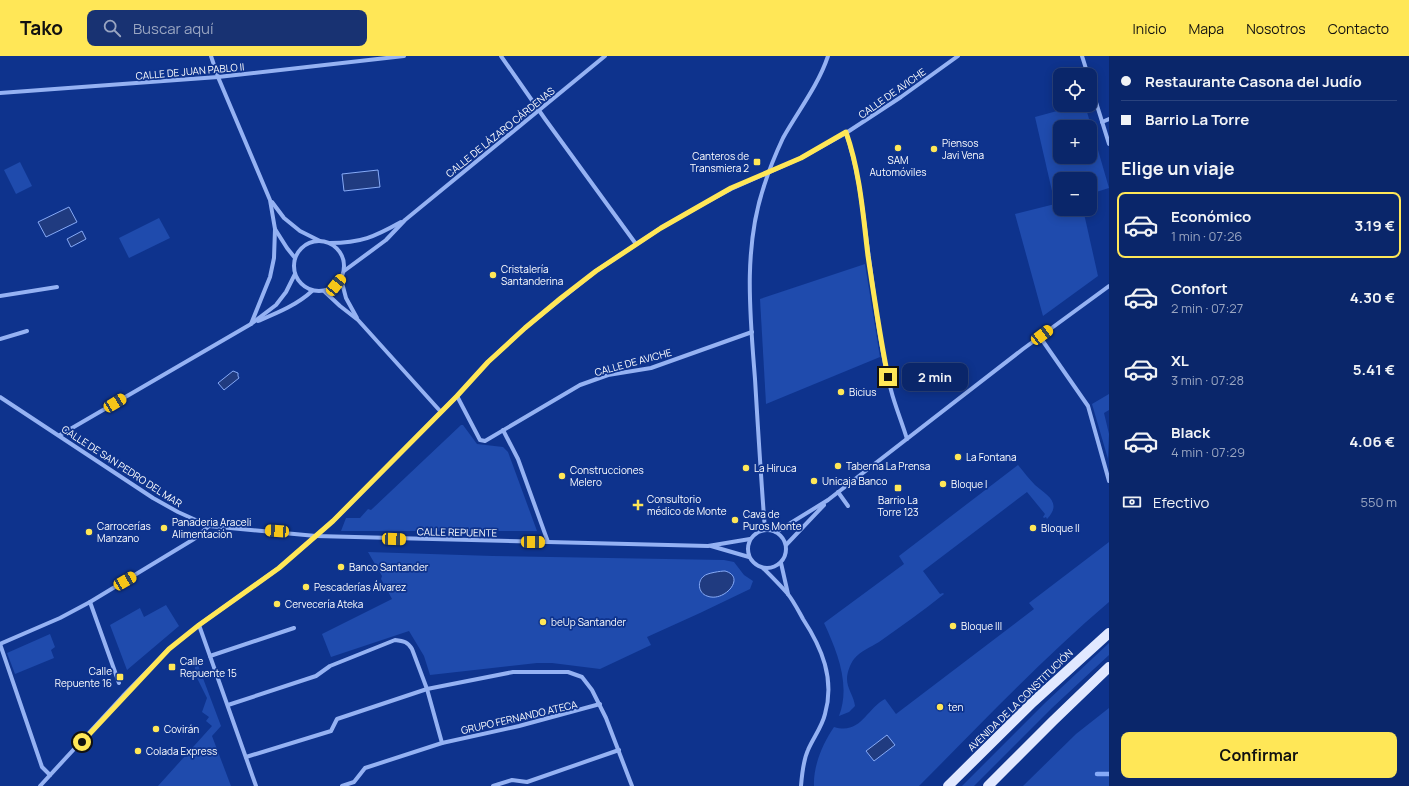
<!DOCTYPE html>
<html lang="es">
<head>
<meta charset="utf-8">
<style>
  body { margin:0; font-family:Manrope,sans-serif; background:#183272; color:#f1f3f6; height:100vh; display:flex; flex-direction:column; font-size:15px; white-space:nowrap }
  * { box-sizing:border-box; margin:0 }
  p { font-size:13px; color:#99a5c1 }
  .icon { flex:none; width:22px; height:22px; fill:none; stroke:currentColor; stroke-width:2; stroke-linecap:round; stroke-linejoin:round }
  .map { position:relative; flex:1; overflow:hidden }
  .details { display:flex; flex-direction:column; background:#0a266a; width:300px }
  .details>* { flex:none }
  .guide { display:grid; align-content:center; height:88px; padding:0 12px; background:#0a266a }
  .controls { position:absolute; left:1053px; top:12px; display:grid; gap:8px }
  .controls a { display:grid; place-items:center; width:44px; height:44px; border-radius:8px; background:#0a266a; box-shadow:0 2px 10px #0003,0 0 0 1px #2a437e; font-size:20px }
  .end { position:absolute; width:18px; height:18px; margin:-9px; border:5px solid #ffe757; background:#111; box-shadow:0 0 0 2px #111 }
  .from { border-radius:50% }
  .bubble { position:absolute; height:28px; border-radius:8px; background:#0a266a; box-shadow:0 2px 10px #0003,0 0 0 1px #2a437e; font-size:13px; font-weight:700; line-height:28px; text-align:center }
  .car { position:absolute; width:12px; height:24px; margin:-12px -6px; border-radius:5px; box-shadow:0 0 3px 1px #0007; background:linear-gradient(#f5c518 24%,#345 0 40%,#f5c518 0 76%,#345 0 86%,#f5c518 0) }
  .guide b { display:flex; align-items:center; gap:14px; height:38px; font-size:15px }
  .guide b+b { border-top:1px solid #2a437e }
  .guide i { width:10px; height:10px; background:#f1f3f6 }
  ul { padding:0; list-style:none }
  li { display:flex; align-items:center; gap:12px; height:66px; margin:0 8px 6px; padding:0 4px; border:2px solid transparent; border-radius:8px }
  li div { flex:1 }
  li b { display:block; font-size:15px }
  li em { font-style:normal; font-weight:700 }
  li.on { border-color:#ffe757 }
  li>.icon { width:36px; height:36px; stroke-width:1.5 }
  h2 { padding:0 12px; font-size:18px; line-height:48px }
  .pay { display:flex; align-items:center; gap:10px; height:44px; padding:0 12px; font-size:15px }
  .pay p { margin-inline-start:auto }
  .primary-button { display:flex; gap:8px; margin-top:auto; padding:8px 12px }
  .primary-button a { flex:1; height:46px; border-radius:8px; background:#ffe757; color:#111; font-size:16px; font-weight:700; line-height:46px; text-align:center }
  header { display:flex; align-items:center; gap:24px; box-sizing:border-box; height:56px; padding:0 20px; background:#ffe757; color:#111 }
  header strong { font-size:19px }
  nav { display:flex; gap:22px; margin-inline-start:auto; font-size:14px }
  .search { width:280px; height:36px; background:#183272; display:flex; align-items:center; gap:10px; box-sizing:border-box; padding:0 14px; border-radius:8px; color:#99a5c1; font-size:15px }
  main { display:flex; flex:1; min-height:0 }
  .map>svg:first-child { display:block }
</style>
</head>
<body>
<header>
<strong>Tako</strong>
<div class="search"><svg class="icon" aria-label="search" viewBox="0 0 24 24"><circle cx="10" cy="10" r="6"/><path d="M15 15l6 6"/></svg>Buscar aquí</div>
<nav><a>Inicio</a><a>Mapa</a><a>Nosotros</a><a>Contacto</a></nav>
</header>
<main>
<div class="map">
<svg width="1109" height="730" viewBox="0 0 1109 730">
  <rect width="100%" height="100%" fill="#0e338d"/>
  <g fill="#1f4bad" fill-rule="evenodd">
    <path d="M1079 49H1085L1109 132 1090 138V123H1060V153H1083L1098 220 1043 260 1015 158 1055 148 1035 61ZM1060 71H1090V101H1060Z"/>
    <polygon points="20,106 32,130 16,138 4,114"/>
    <polygon points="159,162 170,182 129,202 119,182"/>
    <polygon points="865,208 880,301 766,348 760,243"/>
    <polygon points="1109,338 1109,354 1104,357 1109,378 1108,403 1092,348"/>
    <polygon points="461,369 463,369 477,388 503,391 508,396 537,475 341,475 346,462 360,462 368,453 371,454"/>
    <path d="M1018 409C1024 416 1029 423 1035 429 1046 439 1063 446 1047 463L1046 461 1044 462 1043 461 1045 458 1027 436 923 515 940 538 943 537 944 538C923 555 901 570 879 586 871 591 860 595 854 603 850 608 847 617 847 623 847 633 854 640 855 650L849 656 839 660C851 629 837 595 824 567L904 508 899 500Z"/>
    <path d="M1109 486V546C1042 603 981 668 919 730H814C813 710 823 687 834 671 861 679 866 653 885 643L896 658 1034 553 1029 547Z"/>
    <polygon points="368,496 493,500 724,504 734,506 744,519 753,525 750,533 700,557 647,581 651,589 600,613 552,607 537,607 430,619 424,600 409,575 331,601 322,578 392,543 381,523 382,520"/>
    <polygon points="166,549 179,570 127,614 110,569 140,552 144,561"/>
    <polygon points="50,578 55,591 51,594 54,602 15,618 7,597"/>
    <polygon points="1109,587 1109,599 1052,652 974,730 962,730 1046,646"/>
    <polygon points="198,609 221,670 212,680 231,730 158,730 212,670 206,665 209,661 202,656 207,642 195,618 195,611"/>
    <polygon points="1109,652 1109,730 1023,730 1076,678"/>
  </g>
  <g fill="#203b80" stroke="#86aaf7">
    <polygon points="378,114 380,131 344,135 342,118"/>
    <polygon points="69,151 77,166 46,181 38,166"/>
    <polygon points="82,175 86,183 71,191 67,183"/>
    <polygon points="233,315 238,317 238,320 239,322 224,334 218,327"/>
    <path d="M725 515C747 521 724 547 707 540 698 537 697 525 704 520 707 517 721 515 725 515Z"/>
    <polygon points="887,679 895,689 874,705 866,695"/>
  </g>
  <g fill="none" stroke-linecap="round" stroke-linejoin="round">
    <polyline stroke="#86aaf7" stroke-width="4.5" points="1097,718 1109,718"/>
    <g stroke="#95b2f3" stroke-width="4">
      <polyline points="211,0 218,21 270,144 275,173 287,192 295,202"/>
      <polyline points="501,0 545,63 636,188"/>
      <polyline points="1082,0 1088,19"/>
      <polyline points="1090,27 1109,88"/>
      <polyline points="0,37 218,21 404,0"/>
      <polyline points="1102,66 1109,63"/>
      <path d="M846 77C860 117 863 160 869 202 875 246 880 291 891 334 895 350 902 366 907 383"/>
      <polyline points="272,146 284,162 300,175 320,185"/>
      <circle cx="319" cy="210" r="25"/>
      <path d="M330 187C361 187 374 181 401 166"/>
      <polyline points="344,215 386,184 405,164 605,0"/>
      <polyline points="341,223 346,242 357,262"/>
      <polyline points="324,235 340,250 358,264 441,356"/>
      <polyline points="0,240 57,231"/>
      <path d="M258 265C277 257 297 249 312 235"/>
      <polyline points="251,268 270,221 274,202 275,173"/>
      <polyline points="1040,281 1088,350 1109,425"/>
      <polyline points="0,283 27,275"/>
      <polyline points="457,340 480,384 485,385 580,329 608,319 651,312 752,276"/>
      <polyline points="0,341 153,442 178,456 209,470 316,480 708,490 750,483"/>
      <polyline points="503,374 518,403 548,486"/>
      <polyline points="60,379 251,268 276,249 286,236 295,218"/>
      <polyline points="838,436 848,450"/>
      <circle cx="767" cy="493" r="19"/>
      <path d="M765 474C761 423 758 373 755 323 750 259 743 192 764 130 769 114 776 97 783 82 798 55 818 30 828 0"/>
      <polyline points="776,476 828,444 1023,293 1109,230"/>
      <polyline points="786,489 824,449"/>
      <polyline points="711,490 749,501"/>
      <polyline points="781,507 788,538"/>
      <path d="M763 512C771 520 779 528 787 537 793 544 798 554 803 563 822 592 835 623 825 658 822 671 813 682 808 694 803 705 802 718 801 730"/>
      <polyline points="90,546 119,627"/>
      <polyline points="199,569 256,730"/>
      <polyline points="0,588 60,562 90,546 194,483 209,470"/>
      <polyline points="0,588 42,711 50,719"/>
      <polyline points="210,600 294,572"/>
      <path d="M228 649 316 620 330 610 395 584C404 585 408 586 412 593L427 633 442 687"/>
      <polyline points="246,701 331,675 337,663 427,633 513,616 568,616 582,621 592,634 606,662 632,730"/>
      <polyline points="40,730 123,640 169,593 199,569 279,512 333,465 457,340 488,306 525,272 596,215 661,172 705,147 731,133 801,102 846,77 901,41 958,0"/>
      <polyline points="342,730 354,726 365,712 442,687 519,670 600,648"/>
      <polyline points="493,730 512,724 527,726 619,694"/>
    </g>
    <g stroke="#e1e8ff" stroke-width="10">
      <polyline points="948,730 1033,646 1109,577"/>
      <polyline points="988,730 1053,665 1109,611"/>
    </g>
  </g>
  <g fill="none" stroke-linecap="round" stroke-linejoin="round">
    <path stroke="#ffe757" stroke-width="5" d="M82 686 169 593 199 569 279 512 333 465 457 340 488 306 525 272 561 242 596 215 661 172 731 132 801 102 846 76C860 116 863 158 868 200 874 240 880 281 888 321"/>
  </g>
  <g fill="#ffe757" stroke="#0e338d" stroke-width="1.5">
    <circle cx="898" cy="92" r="4"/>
    <circle cx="934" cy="93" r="4"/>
    <rect x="753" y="102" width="8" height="8" rx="2"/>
    <circle cx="493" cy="219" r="4"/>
    <circle cx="841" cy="336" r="4"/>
    <circle cx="958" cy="401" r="4"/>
    <circle cx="838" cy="410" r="4"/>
    <circle cx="746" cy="412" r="4"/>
    <circle cx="562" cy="420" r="4"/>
    <circle cx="814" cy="425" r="4"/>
    <circle cx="943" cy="428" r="4"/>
    <rect x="894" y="428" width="8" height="8" rx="2"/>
    <path d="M636 443h4v4h4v4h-4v4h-4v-4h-4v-4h4z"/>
    <circle cx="735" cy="464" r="4"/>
    <circle cx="164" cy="472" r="4"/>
    <circle cx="1033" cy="472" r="4"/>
    <circle cx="89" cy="476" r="4"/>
    <circle cx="341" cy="511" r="4"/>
    <circle cx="306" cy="531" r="4"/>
    <circle cx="277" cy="548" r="4"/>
    <circle cx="543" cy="566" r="4"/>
    <circle cx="953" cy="570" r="4"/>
    <rect x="168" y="607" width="8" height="8" rx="2"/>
    <rect x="116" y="617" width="8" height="8" rx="2"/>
    <circle cx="940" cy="651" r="4"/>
    <circle cx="156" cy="673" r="4"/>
    <circle cx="138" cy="695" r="4"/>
  </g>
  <g text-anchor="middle" stroke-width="3.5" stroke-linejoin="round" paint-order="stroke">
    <g font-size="10" fill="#fff" stroke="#0e338d">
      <text transform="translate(190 15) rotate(-5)" y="4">CALLE DE JUAN PABLO II</text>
      <text transform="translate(892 37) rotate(-35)" y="4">CALLE DE AVICHE</text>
      <text transform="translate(500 76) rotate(-39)" y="4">CALLE DE LÁZARO CÁRDENAS</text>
      <text transform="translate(633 306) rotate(-15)" y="4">CALLE DE AVICHE</text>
      <text transform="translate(122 410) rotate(33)" y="4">CALLE DE SAN PEDRO DEL MAR</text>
      <text transform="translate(457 476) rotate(1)" y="4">CALLE REPUENTE</text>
      <text transform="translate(1020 644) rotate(-44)" y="4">AVENIDA DE LA CONSTITUCIÓN</text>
      <text transform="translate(519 661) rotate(-13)" y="4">GRUPO FERNANDO ATECA</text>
    </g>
    <g font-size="10" fill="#fff" stroke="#0e338d" text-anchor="start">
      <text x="942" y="91">Piensos<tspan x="942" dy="12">Javi Vena</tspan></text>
      <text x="749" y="104" text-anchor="end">Canteros de<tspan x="749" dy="12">Transmiera 2</tspan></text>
      <text x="898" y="108" text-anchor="middle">SAM<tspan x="898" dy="12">Automóviles</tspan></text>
      <text x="501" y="217">Cristalería<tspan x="501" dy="12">Santanderina</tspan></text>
      <text x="849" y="340">Bicius</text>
      <text x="966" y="405">La Fontana</text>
      <text x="846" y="414">Taberna La Prensa</text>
      <text x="754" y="416">La Hiruca</text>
      <text x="570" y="418">Construcciones<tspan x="570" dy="12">Melero</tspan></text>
      <text x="822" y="429">Unicaja Banco</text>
      <text x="951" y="432">Bloque I</text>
      <text x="647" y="447">Consultorio<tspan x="647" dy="12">médico de Monte</tspan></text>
      <text x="898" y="448" text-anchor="middle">Barrio La<tspan x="898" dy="12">Torre 123</tspan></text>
      <text x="743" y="462">Cava de<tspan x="743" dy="12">Puros Monte</tspan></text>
      <text x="172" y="470">Panaderia Araceli<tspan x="172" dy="12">Alimentación</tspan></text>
      <text x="97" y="474">Carrocerías<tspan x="97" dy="12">Manzano</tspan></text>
      <text x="1041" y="476">Bloque II</text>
      <text x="349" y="515">Banco Santander</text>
      <text x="314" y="535">Pescaderías Álvarez</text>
      <text x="285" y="552">Cervecería Ateka</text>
      <text x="551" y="570">beUp Santander</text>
      <text x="961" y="574">Bloque III</text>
      <text x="180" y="609">Calle<tspan x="180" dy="12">Repuente 15</tspan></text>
      <text x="112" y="619" text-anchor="end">Calle<tspan x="112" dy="12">Repuente 16</tspan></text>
      <text x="948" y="655">ten</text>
      <text x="164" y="677">Covirán</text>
      <text x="146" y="699">Colada Express</text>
    </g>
  </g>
</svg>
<div class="controls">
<a><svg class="icon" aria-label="locate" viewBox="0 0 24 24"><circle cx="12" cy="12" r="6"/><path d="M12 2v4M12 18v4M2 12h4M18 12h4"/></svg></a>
<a>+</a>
<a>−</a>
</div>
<i class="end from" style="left:82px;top:686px"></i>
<i class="end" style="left:888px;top:321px"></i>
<div class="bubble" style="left:902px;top:307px;width:66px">2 min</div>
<i class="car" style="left:336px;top:229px;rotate:39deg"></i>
<i class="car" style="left:1042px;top:279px;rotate:53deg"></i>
<i class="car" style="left:115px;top:347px;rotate:59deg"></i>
<i class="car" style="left:277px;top:475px;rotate:274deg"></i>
<i class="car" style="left:394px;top:483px;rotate:92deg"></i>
<i class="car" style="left:533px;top:486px;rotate:91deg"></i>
<i class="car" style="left:125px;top:525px;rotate:60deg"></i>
</div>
<section class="details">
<div class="guide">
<b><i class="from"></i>Restaurante Casona del Judío</b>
<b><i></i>Barrio La Torre</b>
</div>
<h2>Elige un viaje</h2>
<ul>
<li class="on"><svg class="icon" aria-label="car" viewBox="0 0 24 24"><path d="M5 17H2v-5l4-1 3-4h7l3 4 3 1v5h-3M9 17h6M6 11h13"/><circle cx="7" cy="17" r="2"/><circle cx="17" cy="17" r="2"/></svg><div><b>Económico</b><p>1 min · 07:26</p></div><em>3.19 €</em></li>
<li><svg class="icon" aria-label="car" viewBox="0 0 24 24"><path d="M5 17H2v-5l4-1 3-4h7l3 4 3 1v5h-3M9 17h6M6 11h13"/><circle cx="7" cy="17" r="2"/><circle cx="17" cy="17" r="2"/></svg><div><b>Confort</b><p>2 min · 07:27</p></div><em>4.30 €</em></li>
<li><svg class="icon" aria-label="car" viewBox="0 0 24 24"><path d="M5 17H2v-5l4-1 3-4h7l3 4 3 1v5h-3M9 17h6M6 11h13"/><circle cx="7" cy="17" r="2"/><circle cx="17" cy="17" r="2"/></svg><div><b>XL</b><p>3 min · 07:28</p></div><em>5.41 €</em></li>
<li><svg class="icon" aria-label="car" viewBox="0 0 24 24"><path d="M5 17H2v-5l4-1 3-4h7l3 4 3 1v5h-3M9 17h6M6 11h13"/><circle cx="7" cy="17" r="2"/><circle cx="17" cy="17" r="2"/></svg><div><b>Black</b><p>4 min · 07:29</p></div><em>4.06 €</em></li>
</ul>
<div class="pay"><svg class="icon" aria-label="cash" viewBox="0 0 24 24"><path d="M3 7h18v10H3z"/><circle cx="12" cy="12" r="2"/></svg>Efectivo<p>550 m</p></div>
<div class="primary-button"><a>Confirmar</a></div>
</section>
</main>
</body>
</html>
